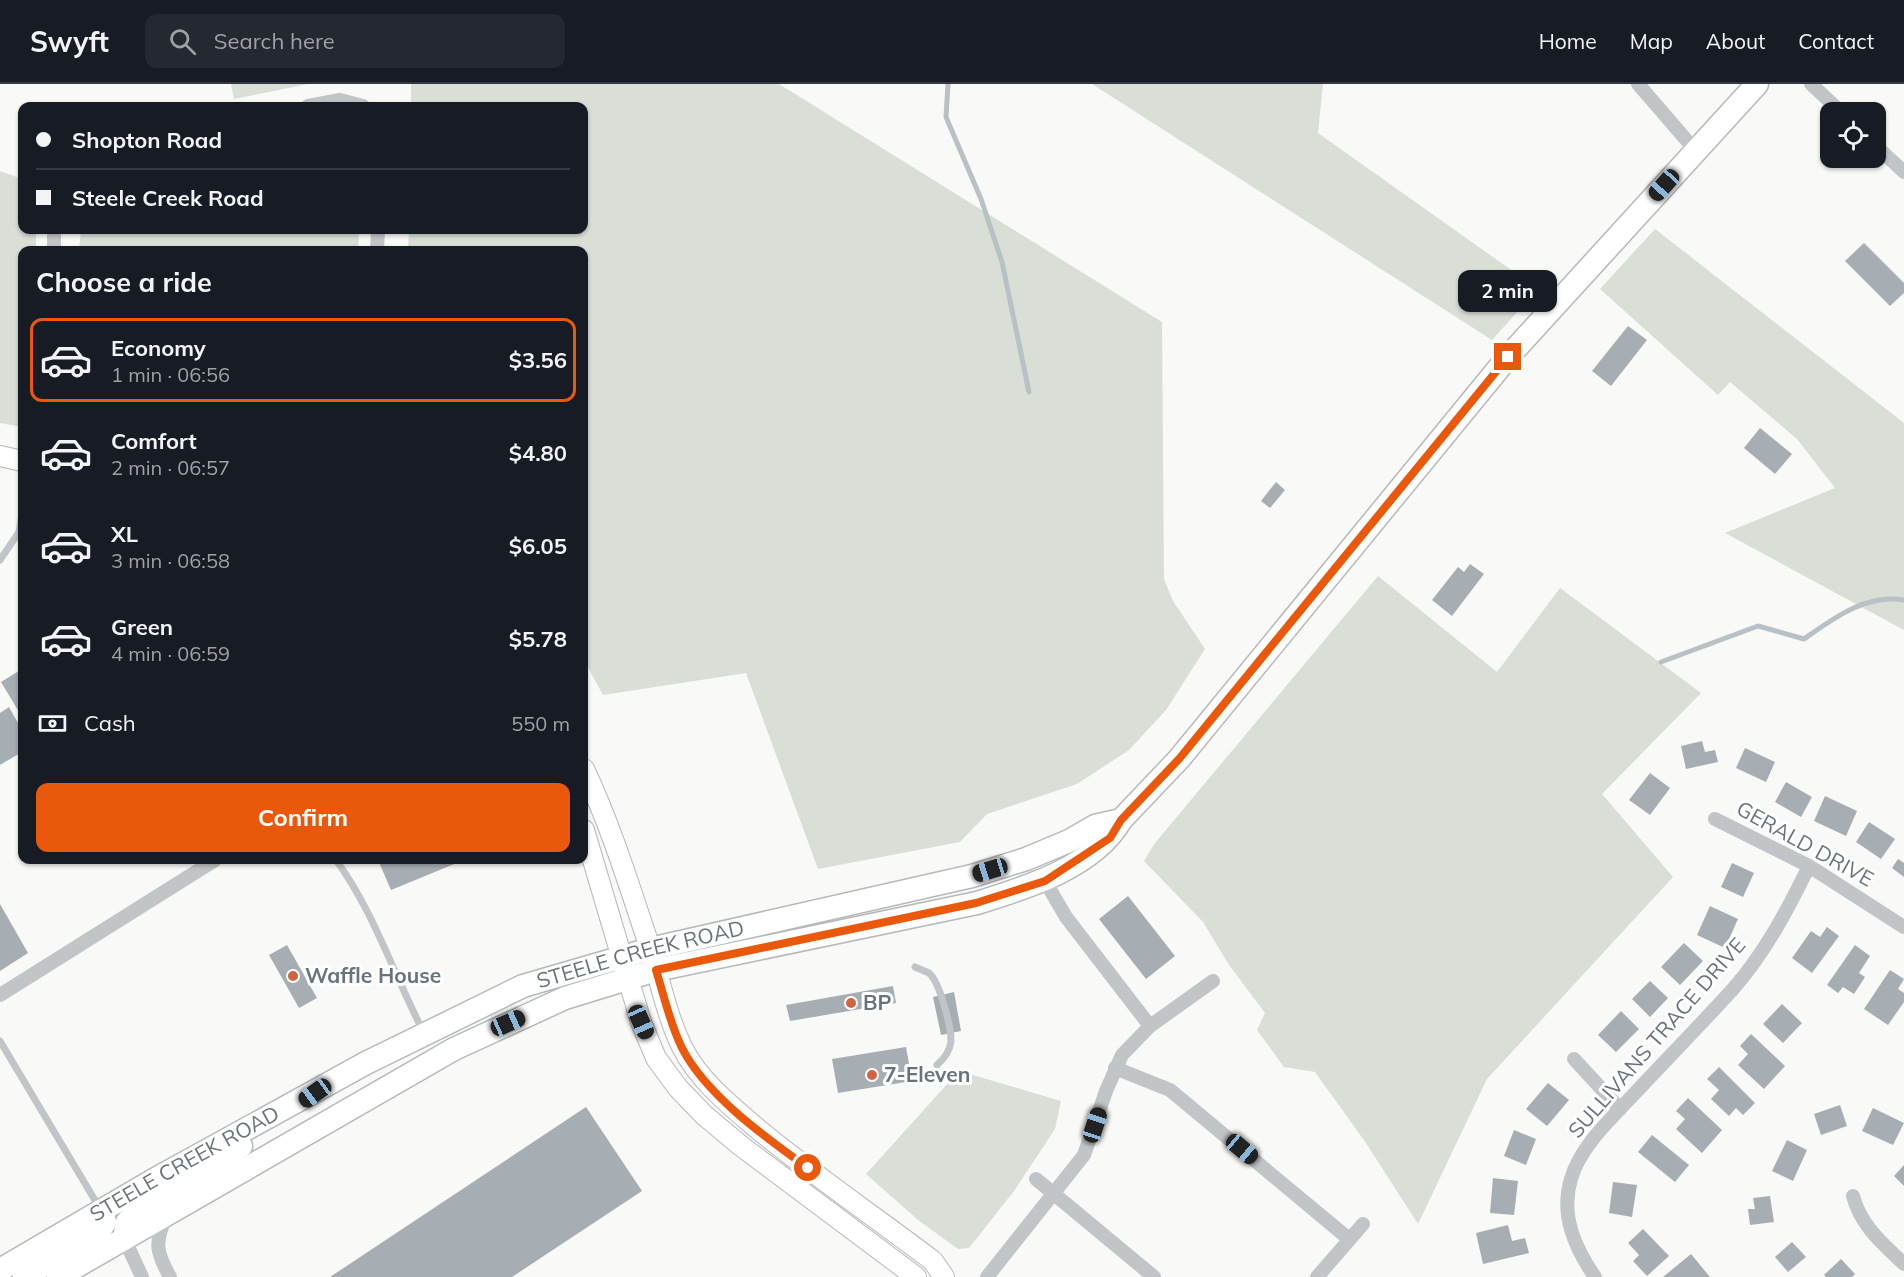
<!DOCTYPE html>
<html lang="en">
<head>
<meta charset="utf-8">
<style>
  body { margin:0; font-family:Mulish,sans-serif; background:#242831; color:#f1f3f6; height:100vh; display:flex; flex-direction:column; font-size:22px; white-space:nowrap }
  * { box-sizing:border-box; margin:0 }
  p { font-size:20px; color:#9ea1a6 }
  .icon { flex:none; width:33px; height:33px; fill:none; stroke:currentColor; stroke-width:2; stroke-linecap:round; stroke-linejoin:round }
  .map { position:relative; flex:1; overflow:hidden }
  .sheet { position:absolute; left:18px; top:162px; width:570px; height:618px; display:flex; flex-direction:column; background:#171b24; border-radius:12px; box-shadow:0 2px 4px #0004 }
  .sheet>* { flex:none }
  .guide { position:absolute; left:18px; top:18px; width:570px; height:132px; border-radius:12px; box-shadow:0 2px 4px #0004; display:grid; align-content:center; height:132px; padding:0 18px; background:#171b24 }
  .controls { position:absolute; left:1820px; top:18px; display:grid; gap:12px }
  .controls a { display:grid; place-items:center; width:66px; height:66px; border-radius:12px; background:#171b24; box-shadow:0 2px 4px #0004; font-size:30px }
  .end { position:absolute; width:27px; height:27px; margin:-14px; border:8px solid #ea580c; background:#fff; box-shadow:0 0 0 3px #fff }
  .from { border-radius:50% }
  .bubble { position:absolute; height:42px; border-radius:12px; background:#171b24; box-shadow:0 2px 4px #0004; font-size:20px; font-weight:700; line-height:42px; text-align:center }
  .car { position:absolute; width:18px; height:36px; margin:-18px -9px; border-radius:8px; box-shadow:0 0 4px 2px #0007; background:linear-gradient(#222 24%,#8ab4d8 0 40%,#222 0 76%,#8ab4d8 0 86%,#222 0) }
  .guide b { display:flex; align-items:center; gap:21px; height:57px; font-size:22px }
  .guide b+b { border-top:2px solid #363941 }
  .guide i { width:15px; height:15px; background:#f1f3f6 }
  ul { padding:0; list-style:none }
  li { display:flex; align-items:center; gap:18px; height:84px; margin:0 12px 9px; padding:0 6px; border:3px solid transparent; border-radius:12px }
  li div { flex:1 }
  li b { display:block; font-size:22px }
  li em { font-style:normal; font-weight:700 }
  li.active { border-color:#ea580c }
  li>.icon { width:54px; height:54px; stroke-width:1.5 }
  h2 { padding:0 18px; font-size:27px; line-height:72px }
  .pay { display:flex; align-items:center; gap:15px; height:66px; padding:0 18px; font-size:22px }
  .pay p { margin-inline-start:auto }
  .cta { display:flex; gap:12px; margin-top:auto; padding:12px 18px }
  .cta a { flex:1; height:69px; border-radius:12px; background:#ea580c; color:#fff; font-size:24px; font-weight:700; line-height:69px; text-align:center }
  header { display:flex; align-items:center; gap:36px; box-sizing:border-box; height:84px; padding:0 30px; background:#171b24; border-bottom:2px solid #363941 }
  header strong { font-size:28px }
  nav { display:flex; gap:33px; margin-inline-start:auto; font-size:21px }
  .search { width:420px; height:54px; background:#242831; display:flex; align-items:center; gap:15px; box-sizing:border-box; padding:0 21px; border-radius:12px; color:#9ea1a6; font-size:22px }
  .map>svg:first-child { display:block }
</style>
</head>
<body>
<header>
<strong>Swyft</strong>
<div class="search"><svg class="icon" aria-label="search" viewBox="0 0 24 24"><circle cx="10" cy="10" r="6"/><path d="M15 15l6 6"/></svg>Search here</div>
<nav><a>Home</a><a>Map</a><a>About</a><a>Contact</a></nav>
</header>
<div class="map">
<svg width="1904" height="1193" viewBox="0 0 1904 1193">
  <rect width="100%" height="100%" fill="#f9f9f7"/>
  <g fill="#d9ded7">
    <polygon points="231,0 308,0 234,15"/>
    <polygon points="411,0 779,0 1162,238 1164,495 1173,517 1205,565 1166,626 1129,666 1077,700 987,730 960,758 818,785 746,589 603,611 584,576 584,166 408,166 409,146 584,146 584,22 411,22"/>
    <polygon points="1092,0 1323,0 1318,49 1538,205 1492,256"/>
    <polygon points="0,87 22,95 22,146 36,146 36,166 22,166 22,343 0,339"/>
    <polygon points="1655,145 1904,339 1904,546 1725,449 1835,404 1797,355 1730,298 1718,311 1600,205"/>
    <polygon points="81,146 359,146 358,166 79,166"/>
    <polygon points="1378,492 1497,588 1560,504 1701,609 1602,710 1673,793 1487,995 1418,1140 1366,1059 1315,988 1284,983 1257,946 1265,929 1229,881 1203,838 1144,777 1155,759"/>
    <polygon points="959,987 1061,1017 1055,1045 1014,1107 969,1164 958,1165 918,1136 866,1090"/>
  </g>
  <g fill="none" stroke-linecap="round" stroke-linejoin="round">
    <g stroke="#b8c2c6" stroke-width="5">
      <polyline points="948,0 946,33 981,115 1002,178 1029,308"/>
      <path d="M1661 578 1758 542 1804 555C1834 534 1865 510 1904 516"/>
    </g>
  </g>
  <g fill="#a7aeb3">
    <polygon points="1864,159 1904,199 1904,209 1890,222 1845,177"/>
    <polygon points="1628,242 1647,256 1611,302 1592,287"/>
    <polygon points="1760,344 1792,370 1775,390 1744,364"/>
    <polygon points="1276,398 1285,406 1270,424 1261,417"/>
    <polygon points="1470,480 1484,490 1452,532 1432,516 1458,483 1464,488"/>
    <polygon points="22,585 22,625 19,628 1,598"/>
    <polygon points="9,623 22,646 22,668 0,681 0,629"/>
    <polygon points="1702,657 1705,668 1715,666 1718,678 1686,685 1681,662"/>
    <polygon points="1745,664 1775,678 1766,698 1736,684"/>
    <polygon points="1650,689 1670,704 1650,731 1629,716"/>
    <polygon points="1786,698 1812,713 1801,733 1775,718"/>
    <polygon points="1825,712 1857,727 1846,752 1814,737"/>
    <polygon points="1869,738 1895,755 1881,775 1856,758"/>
    <polygon points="1898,775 1904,779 1904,793 1892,784"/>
    <polygon points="378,776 464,776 391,806"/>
    <polygon points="1732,779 1754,789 1743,813 1721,803"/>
    <polygon points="1128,812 1175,872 1146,895 1099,835"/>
    <polygon points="0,820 28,869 0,887"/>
    <polygon points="1710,822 1738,835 1725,864 1697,851"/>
    <polygon points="1827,843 1839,852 1812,889 1792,874 1811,847 1820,853"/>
    <polygon points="1684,859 1703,877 1680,901 1661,883"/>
    <polygon points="287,861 317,914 299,924 269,871"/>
    <polygon points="1855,861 1870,872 1859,889 1865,893 1854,910 1843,903 1838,909 1827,901"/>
    <polygon points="1890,886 1904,895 1898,905 1904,909 1904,918 1888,941 1864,925"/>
    <polygon points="1650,897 1668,914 1650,933 1632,915"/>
    <polygon points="893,902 896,919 790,937 786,921"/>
    <polygon points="954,908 961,947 941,951 933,913"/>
    <polygon points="1782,920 1802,939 1783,959 1763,940"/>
    <polygon points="1621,927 1639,945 1616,968 1598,951"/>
    <polygon points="1751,950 1785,982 1764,1005 1738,981 1748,970 1740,962"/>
    <polygon points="906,963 912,997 838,1009 832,975"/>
    <polygon points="1719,983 1755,1019 1743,1031 1736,1024 1729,1032 1711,1015 1719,1006 1707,995"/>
    <polygon points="1548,999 1569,1016 1547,1042 1526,1025"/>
    <polygon points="1688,1014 1722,1046 1702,1069 1676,1045 1685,1035 1676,1027"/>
    <polygon points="1840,1021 1847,1042 1821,1051 1814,1030"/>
    <polygon points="586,1023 642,1107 512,1193 330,1193"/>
    <polygon points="1873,1024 1904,1039 1893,1061 1862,1047"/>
    <polygon points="1514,1046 1536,1055 1526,1081 1504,1072"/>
    <polygon points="1652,1051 1689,1081 1675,1098 1638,1068"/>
    <polygon points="1787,1056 1807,1066 1793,1097 1772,1087"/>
    <polygon points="1904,1081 1904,1102 1894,1092"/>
    <polygon points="1493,1094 1518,1097 1514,1131 1490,1129"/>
    <polygon points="1613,1098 1637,1101 1632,1133 1609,1129"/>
    <polygon points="1770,1112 1774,1138 1750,1141 1748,1125 1755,1125 1753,1114"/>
    <polygon points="1508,1141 1512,1157 1525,1154 1529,1169 1483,1180 1476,1149"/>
    <polygon points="1643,1145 1669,1172 1647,1192 1633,1177 1639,1171 1628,1159"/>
    <polygon points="1792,1158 1806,1173 1788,1188 1775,1173"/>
    <polygon points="1691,1170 1710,1193 1663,1193"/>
    <polygon points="1841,1175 1855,1190 1852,1193 1826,1193 1824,1191"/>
  </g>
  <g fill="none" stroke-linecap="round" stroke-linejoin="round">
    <g stroke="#b4b8bc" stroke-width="22">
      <g id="secondary">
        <polyline points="0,372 22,377"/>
        <path d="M584 685C611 742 630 804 650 864 660 897 667 932 682 963 699 997 731 1022 759 1046 815 1092 875 1133 933 1177L944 1193"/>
        <polyline points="584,746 641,938 656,974 678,1004 704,1031 741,1062 916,1193"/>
      </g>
    </g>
    <g stroke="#b5b9bc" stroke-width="25">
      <g id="primary">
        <polyline points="124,1154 127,1138 138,1127 198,1092 241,1062"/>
        <path id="s1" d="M0 1186 152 1097 366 979 523 902 650 865 972 792 1026 775 1069 757 1095 742 1121 736 1179 675 1508 273 1757 0"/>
        <polyline points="24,1193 99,1148 105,1138 102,1128"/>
        <path d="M58 1193 454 965 565 914 656 886 977 819C1026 804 1094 783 1121 736"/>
      </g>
    </g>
    <g stroke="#c1c5c8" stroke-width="7">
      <polyline points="0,476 19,448 22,430"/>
      <path d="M336 776C374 828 393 889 423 947"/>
      <path d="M915 883C919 885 925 887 929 889 940 898 951 943 951 957 950 968 944 975 937 981"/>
      <polyline points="0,957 99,1123"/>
    </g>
    <g stroke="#c1c5c8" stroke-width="14">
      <polyline points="1638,0 1695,66"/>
      <polyline points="1811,0 1841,28"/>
      <polyline points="308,22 340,16 363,22"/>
      <polyline points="1875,61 1904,88"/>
      <polyline points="54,166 54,146"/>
      <polyline points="377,166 378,146"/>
      <polyline points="1715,735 1809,782 1904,843"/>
      <polyline points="1045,797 1066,833 1150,942"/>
      <polyline points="0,911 215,776"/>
      <polyline points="1574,975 1620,1025"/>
      <polyline points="1115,984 1170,1006 1349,1155"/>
      <polyline points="1036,1095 1154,1193"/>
      <path d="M1853 1112C1861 1142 1882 1159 1904 1180"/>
      <path d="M167 1131C154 1158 156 1168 170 1193"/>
      <polyline points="124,1154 142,1193"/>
      <polyline points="987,1193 1084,1071 1106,1007 1122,971 1150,942 1213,897"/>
      <polyline points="1317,1193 1363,1140"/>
      <path d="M1595 1193C1575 1164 1560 1131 1571 1095 1580 1062 1613 1033 1636 1008 1668 974 1701 940 1733 905 1765 869 1788 825 1809 782"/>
    </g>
    <use href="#secondary" stroke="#fff" stroke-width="20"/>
    <use href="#primary" stroke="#fff" stroke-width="22"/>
  </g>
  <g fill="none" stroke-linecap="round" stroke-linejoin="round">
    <path stroke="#ea580c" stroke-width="8" d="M808 1084C765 1053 706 1011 682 964 670 940 664 912 656 886L976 819 1045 797 1110 754 1121 736 1179 675 1508 273"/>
  </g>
  <g fill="#cf6442" stroke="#fff" stroke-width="2">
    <circle cx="293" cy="892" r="6"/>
    <circle cx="851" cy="919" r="6"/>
    <circle cx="872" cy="991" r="6"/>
  </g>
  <g text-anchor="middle" stroke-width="6" stroke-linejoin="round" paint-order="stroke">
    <g font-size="21" fill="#67747e" stroke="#fff">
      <text transform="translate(1805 760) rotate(29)" y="7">GERALD DRIVE</text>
      <text dy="7" stroke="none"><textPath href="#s1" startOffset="717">STEELE CREEK ROAD</textPath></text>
      <text transform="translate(1657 954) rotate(-49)" y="7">SULLIVANS TRACE DRIVE</text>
      <text dy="7" stroke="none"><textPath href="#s1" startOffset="213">STEELE CREEK ROAD</textPath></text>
    </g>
    <g font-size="21" font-weight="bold" fill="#67747e" stroke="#fff" text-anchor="start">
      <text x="305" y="899">Waffle House</text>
      <text x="863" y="926">BP</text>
      <text x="884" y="998">7-Eleven</text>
    </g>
  </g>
</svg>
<div class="controls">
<a><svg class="icon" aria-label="locate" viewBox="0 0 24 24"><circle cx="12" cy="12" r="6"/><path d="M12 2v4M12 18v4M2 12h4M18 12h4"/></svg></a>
</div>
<i class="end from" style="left:808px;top:1084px"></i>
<i class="end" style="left:1508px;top:273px"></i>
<div class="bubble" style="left:1458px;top:186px;width:99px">2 min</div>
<i class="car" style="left:1664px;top:101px;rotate:222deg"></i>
<i class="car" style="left:990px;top:786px;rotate:253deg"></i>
<i class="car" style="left:641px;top:938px;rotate:156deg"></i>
<i class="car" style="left:508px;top:939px;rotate:66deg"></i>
<i class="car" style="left:315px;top:1009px;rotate:234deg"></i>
<i class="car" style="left:1095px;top:1041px;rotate:18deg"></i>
<i class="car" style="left:1242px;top:1065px;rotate:130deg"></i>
<div class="guide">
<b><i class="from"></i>Shopton Road</b>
<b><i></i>Steele Creek Road</b>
</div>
<section class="sheet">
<h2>Choose a ride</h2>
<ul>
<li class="active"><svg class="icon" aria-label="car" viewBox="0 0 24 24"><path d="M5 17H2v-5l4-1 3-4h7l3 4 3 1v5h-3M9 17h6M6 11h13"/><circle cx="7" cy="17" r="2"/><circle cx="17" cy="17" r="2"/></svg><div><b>Economy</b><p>1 min · 06:56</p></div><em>$3.56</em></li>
<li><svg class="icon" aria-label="car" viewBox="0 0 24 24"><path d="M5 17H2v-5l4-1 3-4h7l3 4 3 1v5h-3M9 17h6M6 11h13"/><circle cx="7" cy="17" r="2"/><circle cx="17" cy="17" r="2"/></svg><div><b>Comfort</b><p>2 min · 06:57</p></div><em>$4.80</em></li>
<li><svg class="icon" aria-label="car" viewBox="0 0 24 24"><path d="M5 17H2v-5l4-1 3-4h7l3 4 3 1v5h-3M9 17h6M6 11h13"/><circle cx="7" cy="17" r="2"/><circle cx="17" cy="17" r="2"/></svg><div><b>XL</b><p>3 min · 06:58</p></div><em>$6.05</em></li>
<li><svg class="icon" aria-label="car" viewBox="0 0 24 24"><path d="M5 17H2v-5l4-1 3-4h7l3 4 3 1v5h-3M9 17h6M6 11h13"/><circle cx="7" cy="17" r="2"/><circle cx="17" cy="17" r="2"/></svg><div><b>Green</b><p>4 min · 06:59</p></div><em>$5.78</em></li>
</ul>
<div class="pay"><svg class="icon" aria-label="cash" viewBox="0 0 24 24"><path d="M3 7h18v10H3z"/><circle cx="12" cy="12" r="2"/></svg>Cash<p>550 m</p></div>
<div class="cta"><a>Confirm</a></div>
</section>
</div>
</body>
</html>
